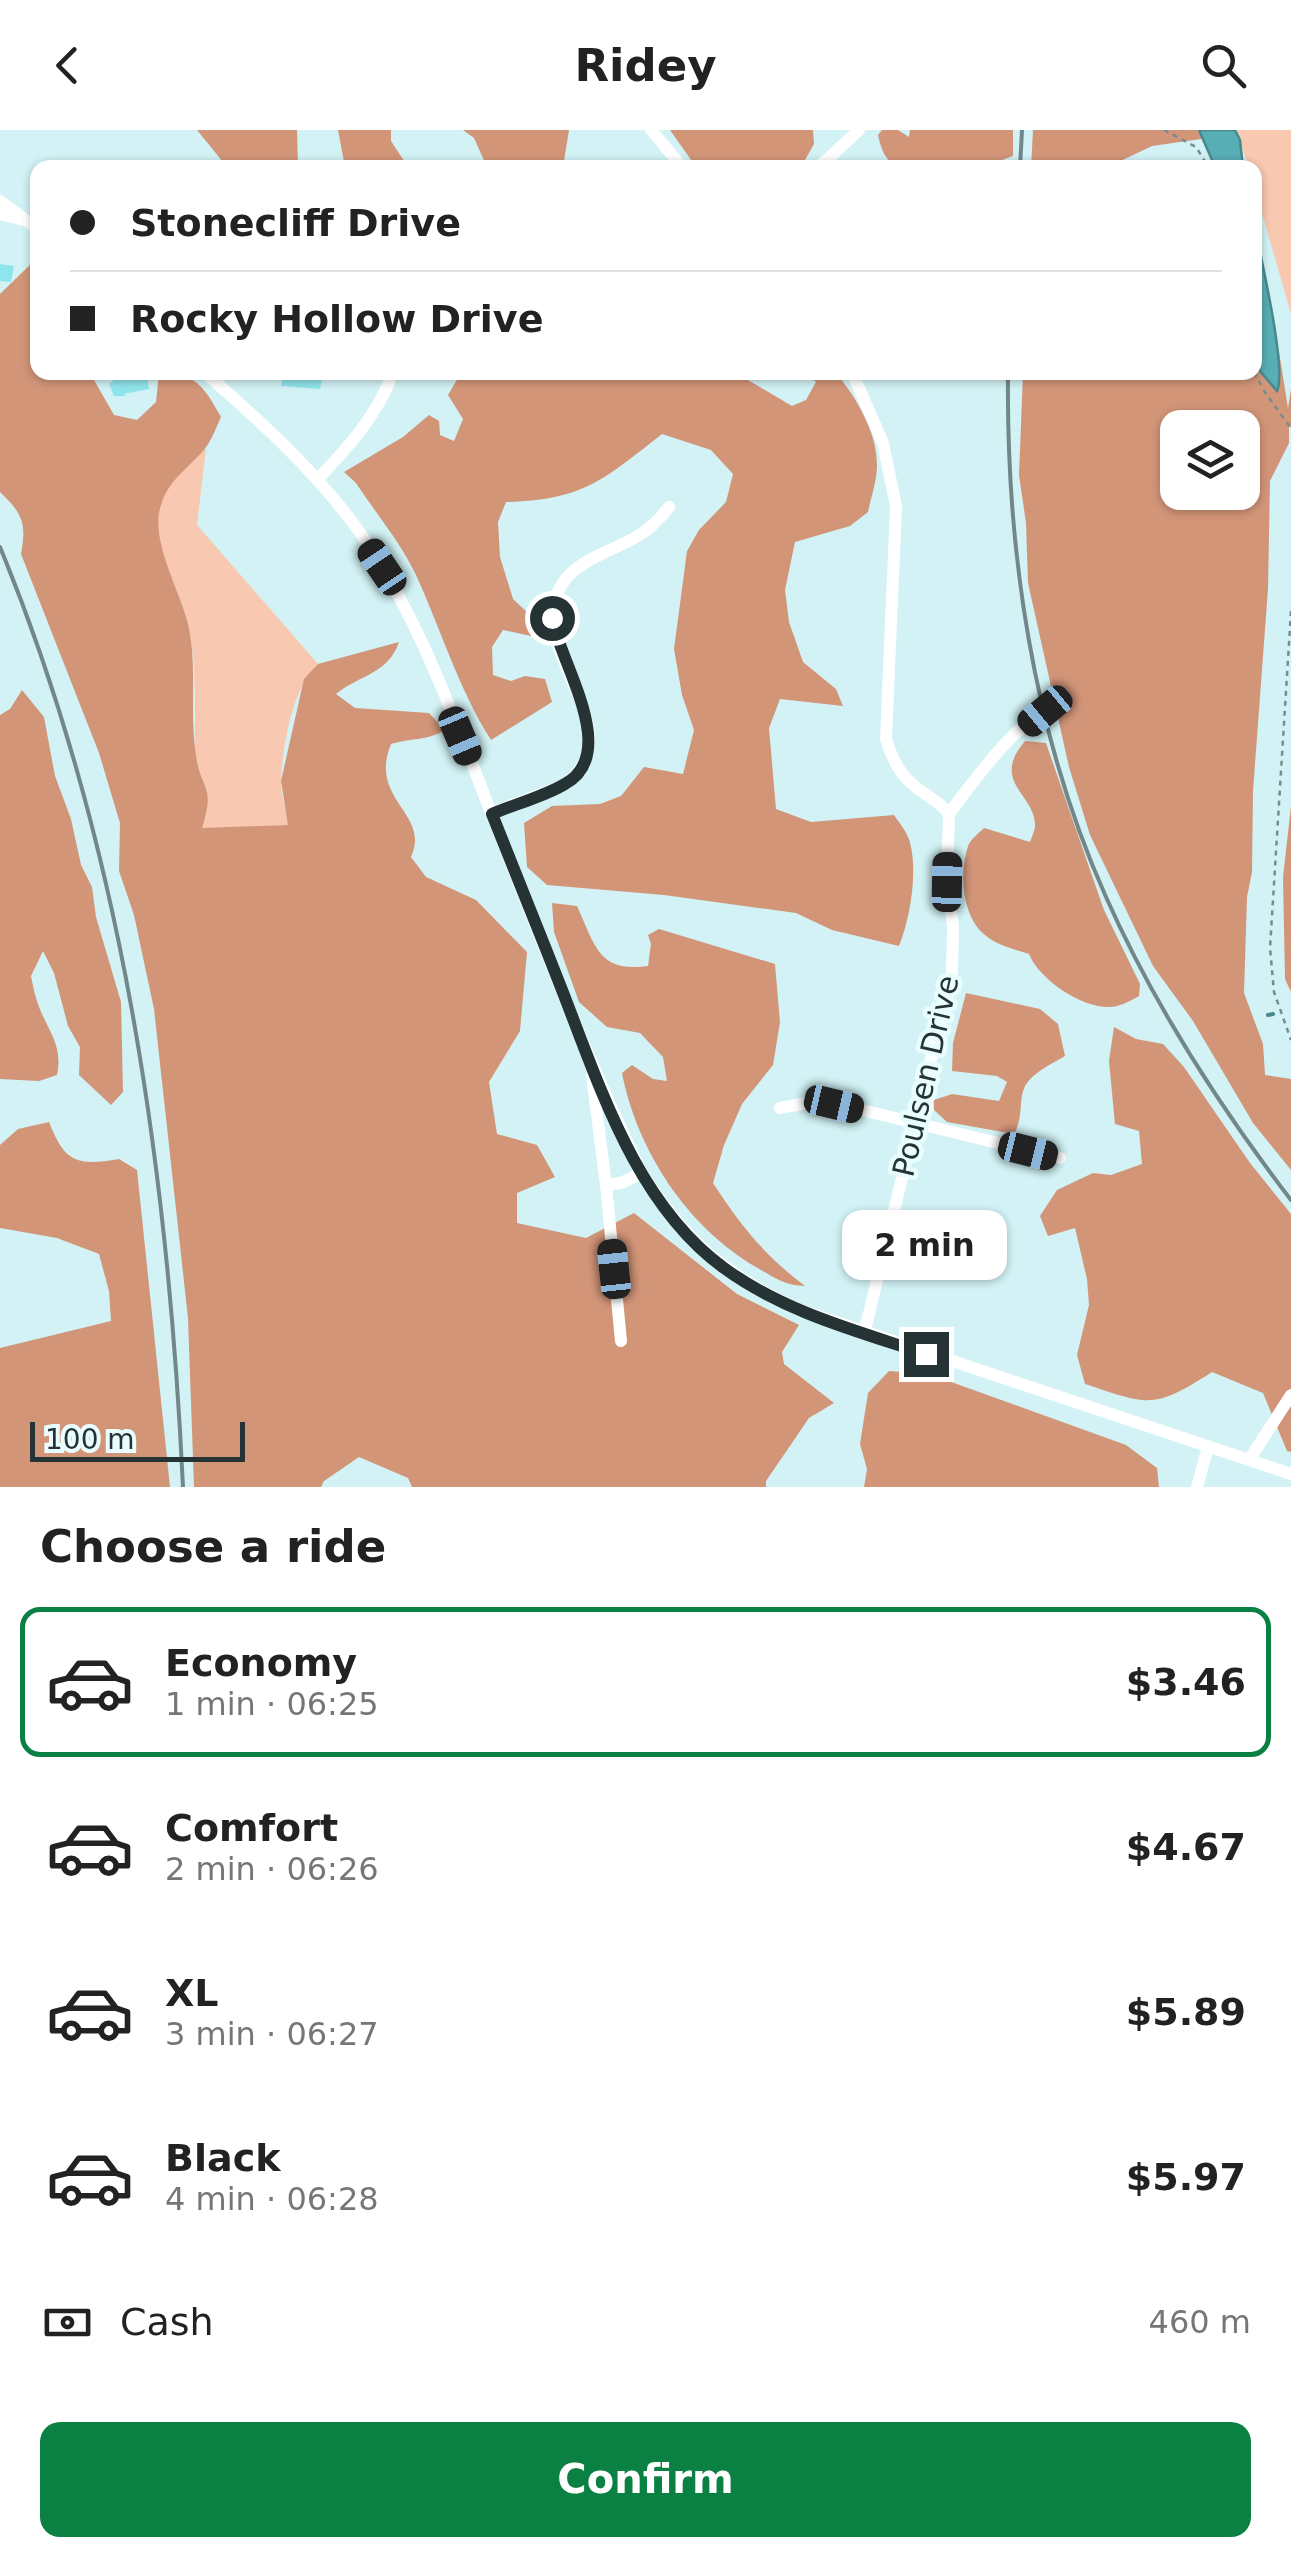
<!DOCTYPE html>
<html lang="en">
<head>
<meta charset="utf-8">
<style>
  body { margin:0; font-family:"DejaVu Sans",sans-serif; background:#f2f2f2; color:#222; height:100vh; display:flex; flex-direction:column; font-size:38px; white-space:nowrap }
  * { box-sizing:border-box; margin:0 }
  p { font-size:32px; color:#767676 }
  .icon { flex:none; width:55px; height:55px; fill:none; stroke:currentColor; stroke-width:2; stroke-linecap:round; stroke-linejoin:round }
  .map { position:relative; height:1357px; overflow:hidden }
  .details { display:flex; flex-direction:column; background:#fff; flex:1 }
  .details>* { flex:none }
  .top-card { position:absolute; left:30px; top:30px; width:1232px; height:220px; border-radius:20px; box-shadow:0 2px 8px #0004; display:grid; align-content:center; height:220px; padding:0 40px; background:#fff }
  .tools { position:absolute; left:1160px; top:280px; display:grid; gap:20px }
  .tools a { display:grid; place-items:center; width:100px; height:100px; border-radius:20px; background:#fff; box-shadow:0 2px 8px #0004; font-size:50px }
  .scale { position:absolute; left:30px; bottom:25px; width:215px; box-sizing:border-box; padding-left:10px; border:5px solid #263334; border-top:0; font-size:28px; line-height:35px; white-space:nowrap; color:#263334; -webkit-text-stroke:8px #e9fdfe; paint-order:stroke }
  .end { position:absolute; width:45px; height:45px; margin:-22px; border:12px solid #263334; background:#fff; box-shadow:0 0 0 5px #fff }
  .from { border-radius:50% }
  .bubble { position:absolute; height:70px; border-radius:20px; background:#fff; box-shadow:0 2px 8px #0004; font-size:32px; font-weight:600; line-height:70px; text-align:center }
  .car { position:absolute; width:30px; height:60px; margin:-30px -15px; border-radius:12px; box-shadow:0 0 8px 2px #0007; background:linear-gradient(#222 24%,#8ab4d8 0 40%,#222 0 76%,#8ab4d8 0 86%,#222 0) }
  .top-card b { display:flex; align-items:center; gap:35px; height:95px; font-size:38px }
  .top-card b+b { border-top:2px solid #e0e0e0 }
  .top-card i { width:25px; height:25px; background:#222 }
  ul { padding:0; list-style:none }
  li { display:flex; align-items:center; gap:30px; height:150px; margin:0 20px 15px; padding:0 20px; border:5px solid transparent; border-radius:20px }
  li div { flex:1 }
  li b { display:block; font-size:38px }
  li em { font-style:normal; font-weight:600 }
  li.selected { border-color:#0b8043 }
  li>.icon { width:90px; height:90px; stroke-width:1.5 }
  h2 { padding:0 40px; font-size:45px; line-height:120px }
  .pay { display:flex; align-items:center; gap:25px; height:110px; padding:0 40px; font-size:38px }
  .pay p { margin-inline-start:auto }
  .cta { display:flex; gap:20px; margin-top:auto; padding:20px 40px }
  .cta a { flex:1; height:115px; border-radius:20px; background:#0b8043; color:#fff; font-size:40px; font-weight:600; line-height:115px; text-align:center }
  header { display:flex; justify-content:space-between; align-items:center; height:130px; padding:0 40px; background:#fff; font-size:45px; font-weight:600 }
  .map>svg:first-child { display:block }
</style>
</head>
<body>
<header><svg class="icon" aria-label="back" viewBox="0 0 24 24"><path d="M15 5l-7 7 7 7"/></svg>Ridey<svg class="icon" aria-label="search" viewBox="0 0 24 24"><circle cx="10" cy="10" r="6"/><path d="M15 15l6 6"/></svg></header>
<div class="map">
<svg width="1291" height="1357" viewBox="0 0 1291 1357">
  <rect width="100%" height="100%" fill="#d2f2f5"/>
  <g fill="#f8c8b1">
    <polygon points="1237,0 1291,0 1291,184 1255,59 1255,38 1248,37"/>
    <path d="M206 318 197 395 318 534C292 560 284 611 281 647 280 662 286 680 289 695L201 699C216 654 202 663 196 626 194 614 195 600 195 587 195 557 195 525 188 496 181 458 151 417 159 378 164 354 189 334 206 318Z"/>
  </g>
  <g fill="#d29578" fill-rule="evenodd">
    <polygon points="197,0 297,0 298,37 227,37"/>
    <polygon points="338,0 391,0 391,11 408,37 345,37"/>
    <polygon points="463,0 569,0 563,37 487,37 474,8"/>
    <polygon points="670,0 813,0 814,14 801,37 696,37"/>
    <path d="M882 0H898L909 7 910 0H1013V26L983 37H897C885 30 881 19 878 5Z"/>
    <polygon points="1033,0 1222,0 1222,6 1152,16 1108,37 1031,38"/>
    <path d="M35 130 38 242 90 243 114 285 137 290 156 272 159 243C197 243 204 257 221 287 216 298 211 312 203 321 187 339 168 351 161 375 149 409 180 460 188 494 198 537 189 581 196 625 201 662 216 653 202 698L288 695 281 651 304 549 318 534 399 512C388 544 361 544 336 564L355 578 429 583 445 600C427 611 411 608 391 614 368 670 431 683 411 727L426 747 476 770 527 822 520 901 489 952 497 1004 537 1015 555 1047 517 1063V1093L586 1108 634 1083 737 1164 799 1195 782 1222 784 1234 834 1273 809 1288 766 1351V1357H412L408 1348 359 1327 324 1351 321 1357H194L188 1188 154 879 134 785 119 741 120 693 99 623 21 424C27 393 22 383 0 362V164Z"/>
    <path d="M1255 212 1279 222 1288 278 1291 259V298L1289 296V313L1270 351 1268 459 1253 661 1252 742 1247 767 1244 863 1263 914 1265 945 1291 949V1040L1253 993 1193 891 1153 836 1090 705 1069 637 1028 453 1026 393 1019 345 1023 243 1255 242ZM1178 298H1242V362H1178Z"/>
    <path d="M461 243H736L792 276 806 270 816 252 806 243H836C856 267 877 302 877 335 877 350 871 368 868 382L850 396 795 412 785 460 789 492 803 532 836 559 843 576 780 569 769 598 776 679 811 692 894 685C900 694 908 703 910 713 918 742 910 789 899 816L832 800 796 783 664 765 547 755 527 737 524 693 552 676 600 674 621 666 644 637 683 644 694 600 682 565 674 519 687 421 699 400 726 372 733 344 711 320 662 304C603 350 584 370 506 372L498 392 500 427 513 469 528 483 531 506 503 500 492 517 493 545 511 551 525 546 545 549 552 572 491 610C458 558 441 499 415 443 400 412 375 382 356 353L344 342 403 307 429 285 439 291 440 305 454 311 463 289 448 265Z"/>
    <path d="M22 560 44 587 55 646 71 689 81 735 92 757 96 787 121 872 123 962 111 975 79 945 80 917 68 896 54 843 43 821 31 846C33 856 35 867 39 877 49 902 63 916 57 945L39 951 0 949V585L10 579Z"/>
    <path d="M1025 611 1046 613 1104 780 1140 854 1139 866C1128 872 1120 877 1108 877 1080 877 1039 849 1029 824 1014 819 998 816 985 805 962 786 959 744 968 716 971 709 978 704 984 698L1030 712C1032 706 1035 701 1035 695 1035 664 990 652 1025 611Z"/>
    <polygon points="1291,640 1291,862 1285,849 1283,747 1291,676"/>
    <path d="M552 773 577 776C595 815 598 843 648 836L651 814 648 805 659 799 775 834 780 892 773 935 742 974 724 1015 713 1053C741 1096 764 1125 805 1156 785 1156 773 1147 756 1137 687 1097 637 1020 622 943L632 935 653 949 667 951 663 927 640 903 607 897 579 872 554 802Z"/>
    <path d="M966 863 1040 879 1058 894 1065 926C1052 934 1033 942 1025 956 1018 970 1024 987 1014 1004L947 992 934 980V970L952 964 999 971 1007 952 997 946 952 941 953 913Z"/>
    <path d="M1114 897 1136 909 1163 914 1184 937 1250 1033 1291 1084V1322L1287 1321 1263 1263 1212 1242C1153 1280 1149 1275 1085 1254L1077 1225 1089 1175 1087 1149 1075 1098 1048 1106 1040 1086 1057 1060 1093 1043 1111 1045 1142 1034 1139 1001 1115 994 1109 931Z"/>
    <path d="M49 992C65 1033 77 1036 119 1029L137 1040 170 1357H0V1218L111 1191 109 1161 99 1124 57 1108 0 1098V1015L18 999Z"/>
    <polygon points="889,1241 929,1244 1126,1315 1157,1338 1159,1357 864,1357 867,1339 860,1314 868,1263"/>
  </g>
  <g fill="#57aeb4" stroke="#48898e" stroke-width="2.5">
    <polygon points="1199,0 1235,0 1240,10 1243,37 1215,37"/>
    <path d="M1255 99C1261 128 1287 239 1277 261L1260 241 1255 221Z"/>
  </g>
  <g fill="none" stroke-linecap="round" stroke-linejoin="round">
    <polyline stroke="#48898e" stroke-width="4" points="1268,885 1273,884"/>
  </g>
  <g fill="#8fe5ec">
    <polygon points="0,134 14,136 11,152 0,151"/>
    <polygon points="111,242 146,242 149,259 124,264 126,266 114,266 109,253 113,252"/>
    <polygon points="284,242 323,242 320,259 281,256"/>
  </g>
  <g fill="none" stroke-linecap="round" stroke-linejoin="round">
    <g stroke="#768c8e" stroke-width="2.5" stroke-dasharray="5 5" stroke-linecap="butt">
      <polyline points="1164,0 1196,17 1209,38"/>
      <polyline points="1254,242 1266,264 1291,298"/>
      <polyline points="1291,481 1270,818 1274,862 1291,910"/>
    </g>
    <g stroke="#fff" stroke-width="12">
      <polyline points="651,0 683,38"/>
      <polyline points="818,38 859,0"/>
      <polyline points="0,71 38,99"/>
      <polyline points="0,84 24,90"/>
      <path d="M204 242C258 289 310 336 353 393 414 476 450 577 487 672 536 797 584 923 642 1043L621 1053 606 1055 621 1211"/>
      <path d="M852 242 883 313 896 376 886 609C893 632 903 650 924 663 934 670 942 674 949 684"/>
      <path d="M318 349C349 316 378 285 393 242"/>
      <path d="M492 683 564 655C628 609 549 538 553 482 557 432 606 426 641 404 652 397 661 387 669 377"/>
      <path d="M949 684C972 653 1016 591 1052 578"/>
      <polyline points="592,946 606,1055"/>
      <polyline points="780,978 812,972 833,973 1060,1028"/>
      <path d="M642 1043C683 1109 727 1146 797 1179L1291 1344"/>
      <polyline points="864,1204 952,843 953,797 947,752 949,684"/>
      <polyline points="1249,1330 1291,1265"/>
      <polyline points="1197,1357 1208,1317"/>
    </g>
    <g stroke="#728789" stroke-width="4">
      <polyline points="1020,38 1022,0"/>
      <path d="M1008 242C1006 420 1033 604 1106 767 1154 875 1219 976 1291 1070"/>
      <path d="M0 417C122 713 168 1039 183 1357"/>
    </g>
  </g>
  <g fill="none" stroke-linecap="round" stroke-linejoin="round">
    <path stroke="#263334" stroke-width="12" d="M552 488C560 533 621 623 565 654 543 667 515 674 492 684 515 742 539 801 562 860 600 957 636 1074 724 1138 784 1182 857 1201 926 1224"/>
  </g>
  <g text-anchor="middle" stroke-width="9" stroke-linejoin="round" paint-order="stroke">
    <g font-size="30" fill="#263334" stroke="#e9fdfe">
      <text transform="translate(926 946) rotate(-77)" y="10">Poulsen Drive</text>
    </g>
  </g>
</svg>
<div class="tools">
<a><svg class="icon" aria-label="layers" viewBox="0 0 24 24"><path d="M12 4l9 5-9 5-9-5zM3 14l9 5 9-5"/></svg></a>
</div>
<div class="scale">100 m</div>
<i class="end from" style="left:552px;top:488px"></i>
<i class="end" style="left:926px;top:1224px"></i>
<div class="bubble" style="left:842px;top:1080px;width:165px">2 min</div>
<i class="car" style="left:382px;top:437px;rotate:326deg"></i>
<i class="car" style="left:1045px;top:581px;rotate:230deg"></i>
<i class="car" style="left:460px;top:606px;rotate:157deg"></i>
<i class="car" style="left:947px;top:752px;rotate:1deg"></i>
<i class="car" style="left:834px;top:974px;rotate:103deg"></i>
<i class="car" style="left:1028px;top:1021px;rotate:104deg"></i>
<i class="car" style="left:614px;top:1139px;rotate:354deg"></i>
<div class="top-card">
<b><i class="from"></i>Stonecliff Drive</b>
<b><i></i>Rocky Hollow Drive</b>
</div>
</div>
<section class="details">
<h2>Choose a ride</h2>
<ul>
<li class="selected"><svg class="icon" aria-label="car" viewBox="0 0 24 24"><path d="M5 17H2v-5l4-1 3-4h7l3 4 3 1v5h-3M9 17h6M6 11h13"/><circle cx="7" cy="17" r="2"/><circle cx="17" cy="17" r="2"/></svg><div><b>Economy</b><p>1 min · 06:25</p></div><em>$3.46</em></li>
<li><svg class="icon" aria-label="car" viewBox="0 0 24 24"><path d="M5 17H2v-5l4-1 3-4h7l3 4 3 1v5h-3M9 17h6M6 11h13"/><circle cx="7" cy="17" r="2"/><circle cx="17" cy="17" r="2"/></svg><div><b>Comfort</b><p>2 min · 06:26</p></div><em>$4.67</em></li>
<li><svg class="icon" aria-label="car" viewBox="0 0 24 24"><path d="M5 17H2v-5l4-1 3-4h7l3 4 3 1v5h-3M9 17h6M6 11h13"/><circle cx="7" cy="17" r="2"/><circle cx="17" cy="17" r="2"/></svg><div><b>XL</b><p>3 min · 06:27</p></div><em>$5.89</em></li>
<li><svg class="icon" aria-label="car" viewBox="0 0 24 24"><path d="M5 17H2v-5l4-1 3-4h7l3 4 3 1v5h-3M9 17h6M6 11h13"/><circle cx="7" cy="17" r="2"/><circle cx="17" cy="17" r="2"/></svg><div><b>Black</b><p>4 min · 06:28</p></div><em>$5.97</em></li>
</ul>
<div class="pay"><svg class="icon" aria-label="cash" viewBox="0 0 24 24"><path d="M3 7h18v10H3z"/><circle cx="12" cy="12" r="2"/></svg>Cash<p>460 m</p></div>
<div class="cta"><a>Confirm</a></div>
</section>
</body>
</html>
